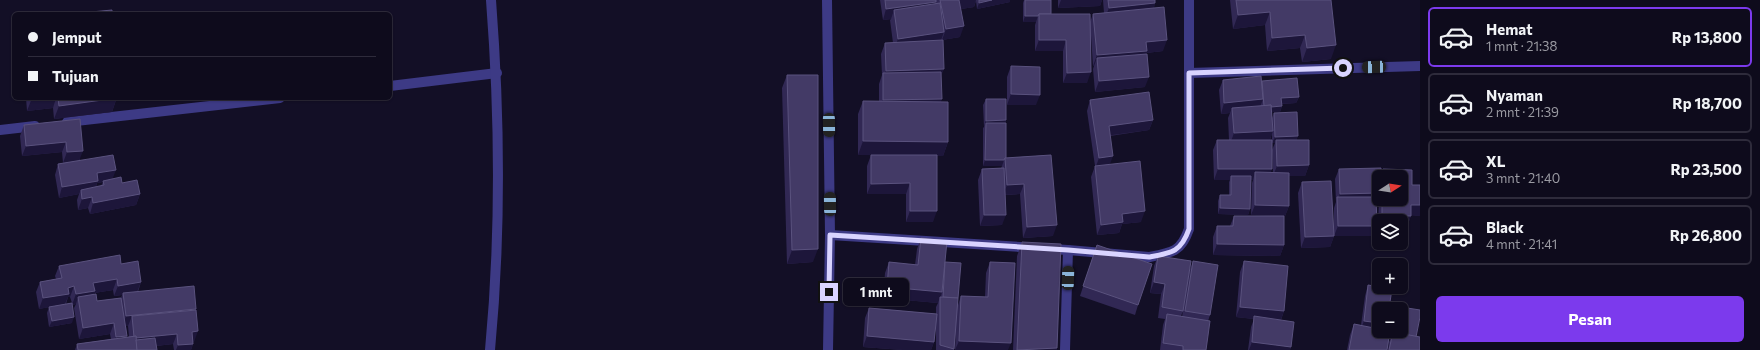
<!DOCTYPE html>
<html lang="id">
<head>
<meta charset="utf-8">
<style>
  body { margin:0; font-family:Commissioner,sans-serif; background:#1c1929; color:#f1f3f6; height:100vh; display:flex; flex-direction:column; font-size:15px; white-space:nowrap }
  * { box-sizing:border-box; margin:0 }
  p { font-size:13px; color:#9b9ba3 }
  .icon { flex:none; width:22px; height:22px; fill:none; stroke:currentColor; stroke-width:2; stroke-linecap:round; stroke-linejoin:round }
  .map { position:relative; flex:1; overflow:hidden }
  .details { display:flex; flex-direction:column; background:#0e0b1c; width:340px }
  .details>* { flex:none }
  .banner { position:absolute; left:12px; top:12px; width:380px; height:88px; border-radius:6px; box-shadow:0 1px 3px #0004,0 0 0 1px #2e2b3b; display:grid; align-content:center; height:88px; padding:0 16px; background:#0e0b1c }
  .needle { width:26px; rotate:78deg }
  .buttons { position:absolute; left:1372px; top:170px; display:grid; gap:8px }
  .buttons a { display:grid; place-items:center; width:36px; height:36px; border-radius:6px; background:#0e0b1c; box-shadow:0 1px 3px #0004,0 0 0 1px #2e2b3b; font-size:20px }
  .end { position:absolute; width:18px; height:18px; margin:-9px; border:5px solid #d9d4ff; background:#111; box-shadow:0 0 0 2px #111 }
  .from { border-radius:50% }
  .bubble { position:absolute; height:28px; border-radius:6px; background:#0e0b1c; box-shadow:0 1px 3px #0004,0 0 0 1px #2e2b3b; font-size:13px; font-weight:700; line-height:28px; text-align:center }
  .car { position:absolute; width:12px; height:24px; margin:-12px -6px; border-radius:5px; box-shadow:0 0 3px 1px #0007; background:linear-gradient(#222 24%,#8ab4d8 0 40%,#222 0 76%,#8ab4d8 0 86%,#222 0) }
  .banner b { display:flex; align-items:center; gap:14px; height:38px; font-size:15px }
  .banner b+b { border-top:1px solid #2e2b3b }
  .banner i { width:10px; height:10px; background:#f1f3f6 }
  ul { padding:7px 0 0; list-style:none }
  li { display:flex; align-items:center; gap:12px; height:60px; margin:0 8px 6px; padding:0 8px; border:2px solid #2e2b3b; border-radius:6px }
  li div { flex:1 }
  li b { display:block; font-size:15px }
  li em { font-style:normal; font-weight:700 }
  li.selected { border-color:#7c3aed }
  li>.icon { width:36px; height:36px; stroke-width:1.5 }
  .action { display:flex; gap:8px; margin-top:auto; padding:8px 16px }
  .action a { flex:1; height:46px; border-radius:6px; background:#7c3aed; color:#fff; font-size:16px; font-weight:700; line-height:46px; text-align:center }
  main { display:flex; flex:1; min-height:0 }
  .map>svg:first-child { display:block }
</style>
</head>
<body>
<main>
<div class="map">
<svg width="1420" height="350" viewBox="0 0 1420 350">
  <rect width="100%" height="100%" fill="#130f26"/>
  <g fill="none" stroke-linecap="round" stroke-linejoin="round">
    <polyline stroke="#3d3a85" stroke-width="10" points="1189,73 1420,66"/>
    <g stroke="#3d3a85" stroke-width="10">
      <polyline points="827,0 830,235 828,350"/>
      <polyline points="390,86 497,73"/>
      <polyline points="67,122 280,98"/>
      <polyline points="0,130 35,126"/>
      <path d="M830 235 1068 250 1149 257C1172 253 1181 252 1189 229V0"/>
      <path d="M490 350C501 234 500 117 491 0"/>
      <polyline points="1065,350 1068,250"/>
    </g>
  </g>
  <g fill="#312854" fill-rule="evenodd">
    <polygon points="880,0 1010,0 1010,2 977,9 976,1 974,7 961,9 960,37 942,40 942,39 941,41 941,102 948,142 943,156 937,156 933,222 906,222 906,194 867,194 867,166 871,155 909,155 858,155 858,114 863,101 879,101 879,84 882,75 881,54 885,43 893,43 890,20 891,19 883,20"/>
    <polygon points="1024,0 1051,14 1090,22 1093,14 1104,13 1103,0 1155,0 1154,8 1163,51 1146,53 1145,87 1095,92 1093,69 1094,66 1093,66 1091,36 1087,83 1063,83 1063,51 1035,51 1035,25 1036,22 1023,22 1023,3"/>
    <polygon points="1058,0 1102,0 1100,6 1058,8"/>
    <polygon points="1230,0 1331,0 1331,59 1302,62 1300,48 1267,51 1265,25 1233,29"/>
    <polygon points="1011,66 1036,105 1007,105 1007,77"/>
    <polygon points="787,75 813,262 787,264 782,88"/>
    <path d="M1223 80 1262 82 1299 97 1296 103 1282 104V106L1280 112H1272V118L1274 113 1297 140 1309 165 1305 176H1289V206L1285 216 1251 215 1252 183 1253 180H1251L1250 209 1248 215 1218 214V201L1220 195H1229V182L1230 180H1214L1213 150 1217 140H1229L1228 118 1230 113 1221 114 1219 90ZM1272 133V143H1275L1272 150 1273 173H1271L1270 140Z"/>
    <polygon points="26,98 129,98 116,100 112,112 54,119 53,108 27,111"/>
    <polygon points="986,99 1006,120 1005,123 1006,158 1051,155 1053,236 1023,238 1020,194 1005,195 1002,225 980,226 978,180 982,169 1001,168 1002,166 983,166 983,128 984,127 983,105"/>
    <polygon points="1090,100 1153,120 1149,130 1110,136 1110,164 1141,222 1122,224 1119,233 1097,235 1091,177 1095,166 1087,111"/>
    <path d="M80 119V160L113 179 122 183 140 194 136 205 90 214 88 208 78 210 77 200 79 194 59 198 55 175 58 164 68 162 63 163 62 152 22 156 20 136 24 125ZM103 182 101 186 96 187 97 183Z"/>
    <path d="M1381 168V175L1383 169 1412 170V185H1420V216L1411 215 1407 227H1401V221H1379V226H1378L1379 200 1377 204H1376L1377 226 1373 236H1334V208L1336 202 1335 179 1339 169ZM1379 177H1401V199H1379Z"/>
    <polygon points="1302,182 1334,236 1330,247 1301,248 1298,193"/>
    <polygon points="1234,216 1284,245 1280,256 1213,255 1213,237 1217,226 1230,226"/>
    <polygon points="921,238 945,263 958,305 961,296 985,297 986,273 990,262 1008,350 955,350 956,330 954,350 936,350 936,321 934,342 931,350 903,350 863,347 865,318 869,308 936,314 936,307 938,303 883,298 885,273 889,262 915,265 917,249"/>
    <polygon points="1022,242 1057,350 1013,350 1017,256"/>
    <polygon points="1093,256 1138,305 1135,315 1080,296"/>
    <polygon points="1158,256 1183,311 1181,316 1182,317 1189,272 1193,261 1210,315 1208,321 1206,350 1160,350 1163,325 1165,319 1158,318 1161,294 1150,293 1154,266"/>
    <polygon points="1244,261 1284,311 1281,320 1291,347 1290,350 1248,350 1251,327 1254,319 1236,317 1240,272"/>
    <path d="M121 264 141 282 138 292 196 309 194 342H193V344L191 350H174L173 344 156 346 157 350H75L77 344 111 339 110 334 79 339 74 308 76 304 72 305V323L49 327 47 313 49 307 39 309 36 292 40 282 56 279 55 276 59 266ZM113 290 114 296 122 295 121 298 97 301 93 295 94 293ZM68 297H70L72 303 66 304ZM126 326H128L129 337H127Z"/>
    <polygon points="1368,285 1379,331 1395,331 1395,332 1396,332 1396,331 1401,331 1401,307 1416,337 1420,350 1388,350 1389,342 1392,335 1390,335 1387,350 1347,350 1350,335 1354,324 1361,325 1365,296"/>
  </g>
  <g fill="#1d163a">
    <polygon points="959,0 976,0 974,7 955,10"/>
    <polygon points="992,0 1010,0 1010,2 977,9 979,3"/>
    <polygon points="1061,0 1102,0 1100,6 1058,8"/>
    <polygon points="936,2 932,12 894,10 891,19 883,20 886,9"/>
    <polygon points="1155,3 1152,14 1105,18 1109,8"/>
    <polygon points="1270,12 1265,25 1233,29 1238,15"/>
    <polygon points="1025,16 1038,16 1036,22 1023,22"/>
    <polygon points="964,26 960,37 942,40 946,29"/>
    <polygon points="944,32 940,43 894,50 898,39"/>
    <polygon points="1305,35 1300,48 1267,51 1272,38"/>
    <polygon points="1039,40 1066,40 1063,51 1035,51"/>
    <polygon points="1167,40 1163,51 1146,53 1143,62 1097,58 1094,66 1093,66 1097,55 1146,42"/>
    <polygon points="1336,45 1331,59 1302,62 1307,48"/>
    <polygon points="944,69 940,79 883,80 886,71"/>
    <polygon points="1091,72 1087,83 1063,83 1067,73"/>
    <polygon points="1149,77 1145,87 1095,92 1099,81"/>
    <polygon points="1011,94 1040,95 1036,105 1007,105"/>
    <polygon points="1299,97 1296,103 1279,104 1281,98"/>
    <polygon points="32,98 56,98 53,108 27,111"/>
    <polygon points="111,98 129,98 116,100 112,112 54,119 59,106"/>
    <polygon points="942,99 938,110 879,111 883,100"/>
    <polygon points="1263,99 1259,110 1232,108 1230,113 1221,114 1224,103"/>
    <polygon points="1282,106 1280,112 1262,113 1264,107"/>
    <polygon points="1006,120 1004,126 986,123 984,127 986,121"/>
    <polygon points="1153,120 1149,130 1105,136 1109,126"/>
    <polygon points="1273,131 1269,142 1230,144 1234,133"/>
    <polygon points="1298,136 1296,142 1276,140 1275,143 1272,143 1275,137"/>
    <polygon points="863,141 948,142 943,156 858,155"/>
    <polygon points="66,142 62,152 22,156 26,146"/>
    <polygon points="83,151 79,161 63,163 67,152"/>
    <polygon points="1113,156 1109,167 1095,169 1099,158"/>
    <polygon points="985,160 1004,160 1002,166 983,166"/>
    <polygon points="1309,165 1305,176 1273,176 1277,166"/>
    <polygon points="1218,169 1272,169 1268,180 1255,172 1253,180 1231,180 1231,176 1230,180 1214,180"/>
    <polygon points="116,170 112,180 103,181 103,182 97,183 94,191 81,190 79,194 59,198 62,187 97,173"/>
    <polygon points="910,183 906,194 867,194 871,184"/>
    <polygon points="1024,184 1020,194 1003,195 1007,185"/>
    <polygon points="1379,193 1379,199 1377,204 1338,204 1338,199 1340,194"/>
    <polygon points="140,194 136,205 90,214 93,203"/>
    <polygon points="92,197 88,208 78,210 82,199"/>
    <polygon points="1255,205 1289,206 1285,216 1251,215"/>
    <polygon points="1411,205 1420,205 1420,216 1408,215"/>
    <polygon points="1220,208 1250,209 1248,215 1218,214"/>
    <polygon points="910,211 937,211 933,222 906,222"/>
    <polygon points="1145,211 1141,222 1122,224 1119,233 1097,235 1101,225 1122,214"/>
    <polygon points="984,215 1006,215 1002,225 980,226"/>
    <polygon points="1382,216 1411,216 1407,227 1401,227 1401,221 1380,221"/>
    <polygon points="1057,225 1053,236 1023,238 1027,227"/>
    <polygon points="1338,226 1377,226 1373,236 1334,236"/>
    <polygon points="1334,236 1330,247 1301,248 1305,237"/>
    <polygon points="1217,244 1284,245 1280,256 1213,255"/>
    <polygon points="818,249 813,262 787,264 792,250"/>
    <polygon points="117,279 113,290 94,293 91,302 78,297 76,304 72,305 76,294 93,283"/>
    <polygon points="141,282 137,292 123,293 122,295 114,296 118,286"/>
    <polygon points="1154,282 1165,284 1161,294 1150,293"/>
    <polygon points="74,286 70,297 68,297 65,304 39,309 43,298 68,288"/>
    <polygon points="887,287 942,292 940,299 940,297 938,303 883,298"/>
    <polygon points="1240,307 1284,311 1280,322 1254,316 1254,319 1236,317"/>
    <polygon points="196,309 192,320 132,316 128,326 122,326 126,316"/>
    <polygon points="74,317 72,323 49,327 52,321"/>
    <polygon points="1364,321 1379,323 1379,331 1395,331 1393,335 1393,332 1392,335 1360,331"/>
    <polygon points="114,323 110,334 79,339 83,328"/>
    <polygon points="198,331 194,342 188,343 192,332"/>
    <polygon points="177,334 173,344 137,348 134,338"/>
    <polygon points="127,336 123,346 112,348 116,337"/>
    <polygon points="867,336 934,342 931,350 903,350 863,347"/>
    <polygon points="959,341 1011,343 1008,350 955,350"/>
    <polygon points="1252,342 1291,347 1290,350 1249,350"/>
    <polygon points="193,344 191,350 176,350 178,345"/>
    <polygon points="1057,348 1057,350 1022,350"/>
  </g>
  <g fill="#433a66" stroke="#5a527e">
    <polygon points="885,0 936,0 936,2 886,9"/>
    <polygon points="940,0 959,0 964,26 946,29"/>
    <polygon points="979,0 992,0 979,3"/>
    <polygon points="1025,0 1051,0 1051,14 1039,14 1038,16 1025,16"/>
    <polygon points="1108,0 1155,0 1155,3 1109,8"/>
    <polygon points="1236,0 1331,0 1336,45 1307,48 1305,35 1272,38 1270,12 1238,15"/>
    <polygon points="940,3 944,32 898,39 894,10"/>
    <polygon points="1164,7 1167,40 1146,42 1147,51 1097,55 1093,14"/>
    <polygon points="112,10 112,14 70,14"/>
    <polygon points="1039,14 1090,14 1091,72 1067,73 1066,40 1039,40"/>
    <polygon points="943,40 944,69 886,71 885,43"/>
    <polygon points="1147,54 1149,77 1099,81 1097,58"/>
    <polygon points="1011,66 1040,67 1040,95 1011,94"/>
    <polygon points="941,72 942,99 883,100 883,73"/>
    <polygon points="787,75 818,75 818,249 792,250"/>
    <polygon points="1261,76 1263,99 1224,103 1223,80"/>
    <polygon points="1297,78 1299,97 1281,98 1282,106 1271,107 1271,105 1264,106 1262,81"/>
    <polygon points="1149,92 1153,120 1109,126 1113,156 1099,158 1090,100"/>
    <polygon points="58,98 117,98 59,106"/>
    <polygon points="986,99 1006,99 1006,120 986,121"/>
    <polygon points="863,101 948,102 948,142 863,141"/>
    <polygon points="1271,105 1273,131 1234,133 1232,108"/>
    <polygon points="1297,112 1298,136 1275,137 1274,113"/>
    <polygon points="80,119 83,151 67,152 66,142 26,146 24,125"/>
    <polygon points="986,123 1006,123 1006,158 1005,158 1004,160 985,160"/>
    <polygon points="1217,140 1272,140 1272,169 1218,169"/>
    <polygon points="1276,140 1309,140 1309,165 1277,166"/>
    <polygon points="113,155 116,170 97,173 98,181 62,187 58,164"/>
    <polygon points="871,155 937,155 937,211 910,211 910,183 871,184"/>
    <polygon points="1051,155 1057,225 1027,227 1024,184 1007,185 1005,158"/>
    <polygon points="1140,161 1145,211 1122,214 1123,222 1101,225 1095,166"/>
    <polygon points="1004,168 1006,215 984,215 982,169"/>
    <polygon points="1381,168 1381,177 1379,177 1379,193 1340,194 1339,169"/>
    <polygon points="1383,169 1412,170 1412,185 1420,185 1420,205 1411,205 1411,216 1382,216 1382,199 1401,199 1401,177 1383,177"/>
    <polygon points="1255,172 1289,173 1289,206 1255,205"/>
    <polygon points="1231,176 1251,176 1250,209 1220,208 1220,195 1231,195"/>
    <polygon points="121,177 122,183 137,180 140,194 93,203 92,197 82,199 81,190 104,185 103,181"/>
    <polygon points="1331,181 1334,236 1305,237 1302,182"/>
    <polygon points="1337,197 1376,197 1377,226 1338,226"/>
    <polygon points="1234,216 1284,216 1284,245 1217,244 1217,226 1233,226"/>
    <polygon points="921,238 947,241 942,292 887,287 889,262 918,265"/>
    <polygon points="1022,242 1061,244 1057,348 1017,350"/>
    <polygon points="1097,245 1152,264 1138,305 1083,286"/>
    <polygon points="120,255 121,264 138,261 141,282 118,286 117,279 93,283 95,291 76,294 74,286 68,288 69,294 43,298 40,282 62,278 59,266"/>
    <polygon points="1158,256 1191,261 1183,311 1162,307 1165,284 1154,282"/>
    <polygon points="1193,261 1218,265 1210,315 1185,311"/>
    <polygon points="1244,261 1288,266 1284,311 1240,307"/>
    <polygon points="945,262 961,263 958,298 943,297"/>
    <polygon points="990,262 1015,263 1011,343 959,341 961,296 988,297"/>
    <polygon points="1368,285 1392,289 1390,302 1400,303 1399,309 1379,309 1379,323 1364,321"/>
    <polygon points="194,286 196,309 126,316 123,293"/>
    <polygon points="96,294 97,301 121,298 127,336 116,337 114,323 83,328 78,297"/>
    <polygon points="940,297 958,298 954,349 940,345"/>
    <polygon points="72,303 74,317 52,321 49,307"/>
    <polygon points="1401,307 1420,310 1420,317 1416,337 1397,332 1397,331 1401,331"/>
    <polygon points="869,308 937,314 934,342 867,336"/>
    <polygon points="196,310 198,331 192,332 193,344 178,345 177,334 136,338 136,336 134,337 132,316"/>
    <polygon points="1167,314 1210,321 1206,350 1183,350 1183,346 1163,343"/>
    <polygon points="1254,316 1294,322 1291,347 1252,342"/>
    <polygon points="1354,324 1379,329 1379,331 1390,331 1387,350 1349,350"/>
    <polygon points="1393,332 1420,337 1420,350 1389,350"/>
    <polygon points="136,336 137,350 78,350 77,344"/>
    <polygon points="155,338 157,350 137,350 136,340"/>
  </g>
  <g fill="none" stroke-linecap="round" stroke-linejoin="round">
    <path stroke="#d9d4ff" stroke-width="5" d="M829 292 830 235 1068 250 1149 257C1172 253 1181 252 1189 229V73L1343 68"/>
  </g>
</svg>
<div class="buttons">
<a><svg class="needle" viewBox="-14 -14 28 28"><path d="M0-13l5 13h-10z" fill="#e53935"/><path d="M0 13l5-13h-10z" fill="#9b9ba3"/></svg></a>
<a><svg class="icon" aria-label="layers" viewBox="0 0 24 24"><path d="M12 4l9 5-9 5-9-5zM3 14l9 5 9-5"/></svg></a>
<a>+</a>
<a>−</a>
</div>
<i class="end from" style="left:1343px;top:68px"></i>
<i class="end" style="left:829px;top:292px"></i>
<div class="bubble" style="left:843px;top:278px;width:66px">1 mnt</div>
<i class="car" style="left:1374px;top:67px;rotate:268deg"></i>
<i class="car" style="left:829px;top:125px;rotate:179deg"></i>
<i class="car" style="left:830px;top:204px;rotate:359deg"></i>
<i class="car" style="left:1068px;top:278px;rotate:2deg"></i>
<div class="banner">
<b><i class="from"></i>Jemput</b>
<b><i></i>Tujuan</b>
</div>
</div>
<section class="details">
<ul>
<li class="selected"><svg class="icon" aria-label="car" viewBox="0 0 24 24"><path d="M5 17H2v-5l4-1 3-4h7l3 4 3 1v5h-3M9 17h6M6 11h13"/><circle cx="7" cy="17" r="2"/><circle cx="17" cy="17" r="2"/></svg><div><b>Hemat</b><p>1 mnt · 21:38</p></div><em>Rp 13,800</em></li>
<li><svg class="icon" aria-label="car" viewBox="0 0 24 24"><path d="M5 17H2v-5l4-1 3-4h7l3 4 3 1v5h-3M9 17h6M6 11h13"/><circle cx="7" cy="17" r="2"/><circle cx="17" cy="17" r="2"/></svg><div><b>Nyaman</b><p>2 mnt · 21:39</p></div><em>Rp 18,700</em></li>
<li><svg class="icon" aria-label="car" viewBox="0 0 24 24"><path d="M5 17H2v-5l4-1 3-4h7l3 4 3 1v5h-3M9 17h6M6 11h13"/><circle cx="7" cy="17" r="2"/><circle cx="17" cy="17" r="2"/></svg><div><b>XL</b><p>3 mnt · 21:40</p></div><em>Rp 23,500</em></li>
<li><svg class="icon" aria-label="car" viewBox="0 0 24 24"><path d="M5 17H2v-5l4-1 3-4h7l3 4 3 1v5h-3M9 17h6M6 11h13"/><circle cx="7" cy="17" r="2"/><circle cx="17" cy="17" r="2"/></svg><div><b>Black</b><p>4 mnt · 21:41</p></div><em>Rp 26,800</em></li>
</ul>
<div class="action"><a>Pesan</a></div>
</section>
</main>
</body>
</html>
